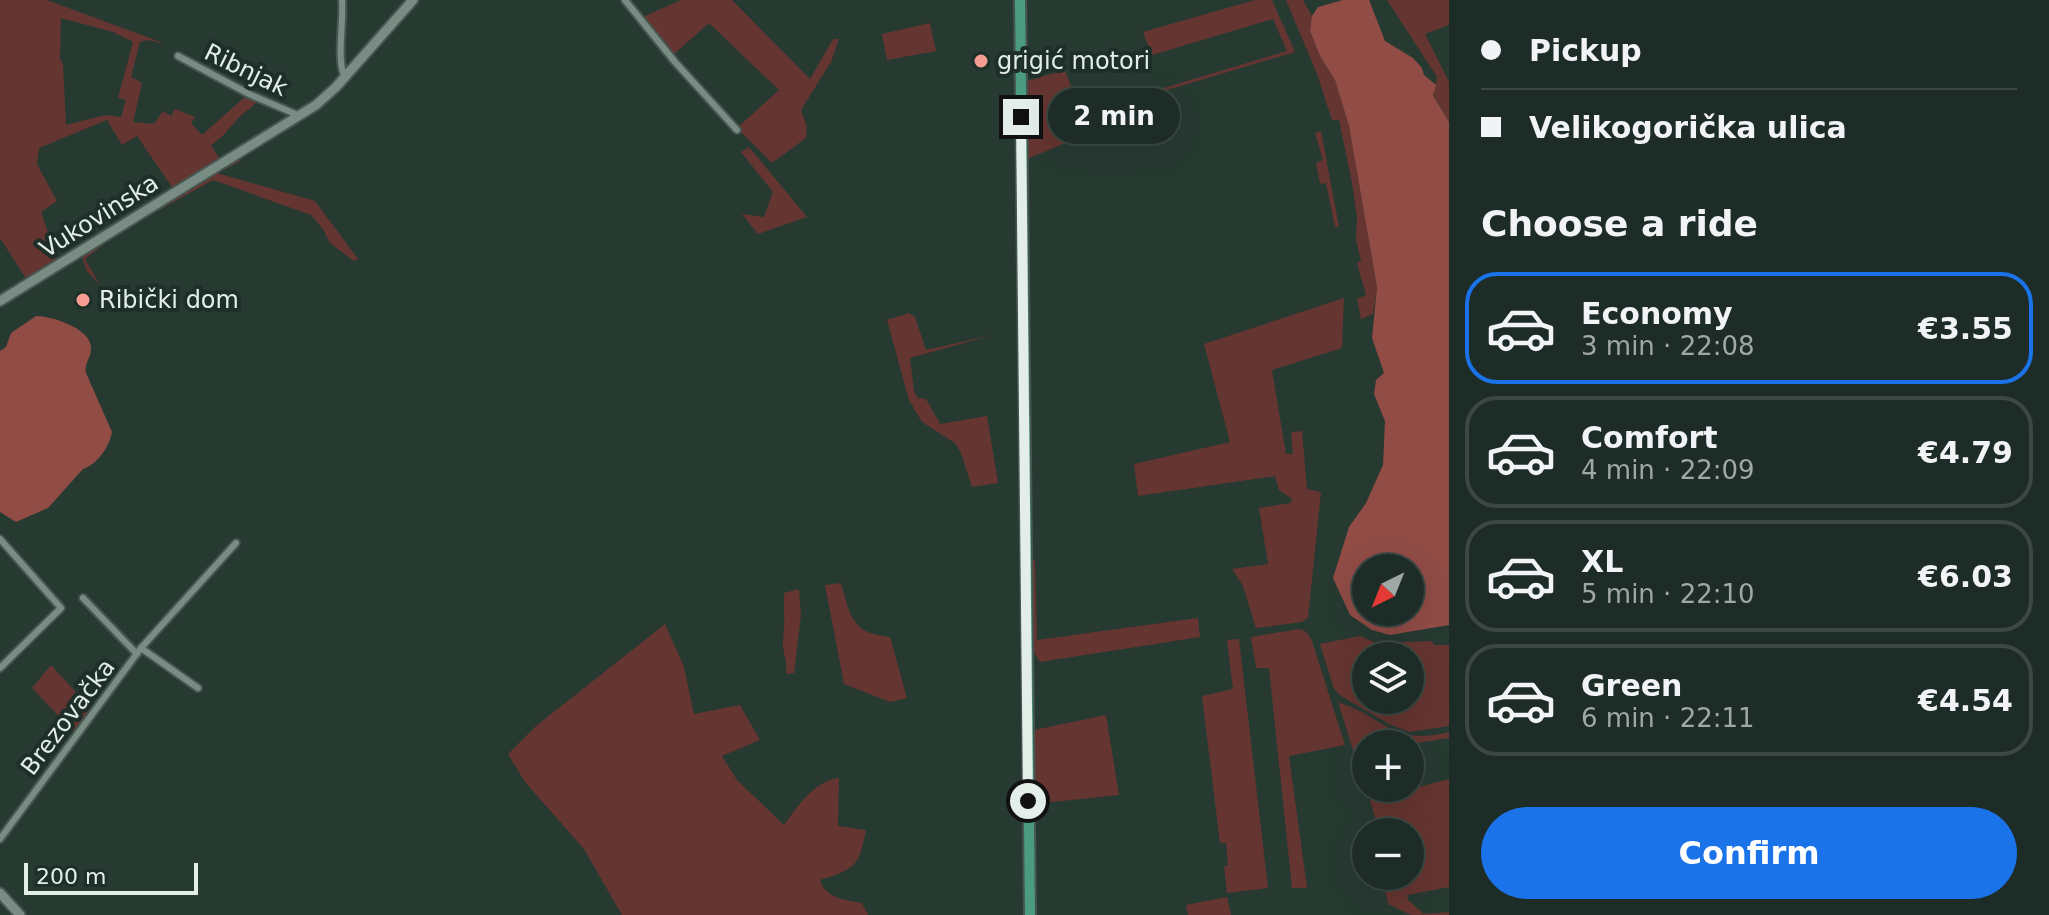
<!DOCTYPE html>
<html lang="en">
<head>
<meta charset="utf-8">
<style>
  body { margin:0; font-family:"DejaVu Sans",sans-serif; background:#2a3832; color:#f1f3f6; height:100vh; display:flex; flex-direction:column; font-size:30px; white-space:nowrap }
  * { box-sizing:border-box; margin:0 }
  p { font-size:26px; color:#a0a7a7 }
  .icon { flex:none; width:44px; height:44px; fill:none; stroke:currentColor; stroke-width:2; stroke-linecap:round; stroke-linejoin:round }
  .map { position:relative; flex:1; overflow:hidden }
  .panel { display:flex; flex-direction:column; background:#1d2c26; width:600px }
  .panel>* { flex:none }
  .hud { display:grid; align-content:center; height:176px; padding:0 32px; background:#1d2c26 }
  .needle { width:52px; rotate:223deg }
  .fabs { position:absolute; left:1352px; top:554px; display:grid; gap:16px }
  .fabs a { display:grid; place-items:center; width:72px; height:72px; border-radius:50%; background:#1d2c26; box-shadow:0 8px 32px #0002,0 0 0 2px #3b4843; font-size:40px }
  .scale { position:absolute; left:24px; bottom:20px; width:174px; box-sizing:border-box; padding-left:8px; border:4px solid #e3eee9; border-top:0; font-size:22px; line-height:28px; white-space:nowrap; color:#e3eee9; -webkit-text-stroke:6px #1d2f28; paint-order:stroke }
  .end { position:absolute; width:36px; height:36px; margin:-18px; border:10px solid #e3eee9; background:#111; box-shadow:0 0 0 4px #111 }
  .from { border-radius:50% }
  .bubble { position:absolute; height:56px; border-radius:28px; background:#1d2c26; box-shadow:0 8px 32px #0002,0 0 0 2px #3b4843; font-size:26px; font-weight:700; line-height:56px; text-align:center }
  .hud b { display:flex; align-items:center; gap:28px; height:76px; font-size:30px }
  .hud b+b { border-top:2px solid #3b4843 }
  .hud i { width:20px; height:20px; background:#f1f3f6 }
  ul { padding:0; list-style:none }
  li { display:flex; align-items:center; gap:24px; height:112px; margin:0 16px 12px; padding:0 16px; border:4px solid #3b4843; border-radius:32px }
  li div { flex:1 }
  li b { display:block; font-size:30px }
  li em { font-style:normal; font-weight:700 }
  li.selected { border-color:#1a73e8 }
  li>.icon { width:72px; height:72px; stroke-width:1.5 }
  h2 { padding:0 32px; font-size:36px; line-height:96px }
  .cta { display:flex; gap:16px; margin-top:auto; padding:16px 32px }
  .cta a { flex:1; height:92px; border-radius:48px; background:#1a73e8; color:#fff; font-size:32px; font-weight:700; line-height:92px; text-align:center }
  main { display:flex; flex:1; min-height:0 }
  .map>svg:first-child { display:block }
</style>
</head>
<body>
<main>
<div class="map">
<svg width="1449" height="915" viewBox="0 0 1449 915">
  <rect width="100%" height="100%" fill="#273a32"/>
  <g fill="#653531" fill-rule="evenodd">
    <path d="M0 0H47L166 44 147 40 140 42 131 77 142 83 133 122 154 124 163 111 171 116 175 109 195 117 191 123 202 135 247 95 259 100C251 109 241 114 235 122 226 132 222 138 211 145L221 161 174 190 137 136 122 145 107 120 39 148 37 164 57 201 41 212 58 261 27 280 0 238ZM61 18 113 32 133 42 118 98 126 100 121 117 106 115 66 125 63 64 60 59Z"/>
    <polygon points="681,0 732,0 810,79 833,39 839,39 831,62 801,110 807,127 806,138 772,163 737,128 779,90 709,23 673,55 641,18"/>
    <polygon points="1255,0 1272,0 1295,52 1097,111 1108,125 1025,160 1024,82 1065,70 1071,86 1094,109 1287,51 1273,19 1152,55 1143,32"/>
    <polygon points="1286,0 1303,0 1312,16 1310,31 1320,56 1335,80 1349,126 1377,287 1373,314 1361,319 1357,299 1366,295 1357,263 1361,261 1356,240 1357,217 1352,183 1339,120 1332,120 1317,74"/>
    <polygon points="1387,0 1449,0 1449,25 1425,34 1449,82 1449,122 1433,94 1437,77"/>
    <polygon points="930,23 936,51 887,60 882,34"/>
    <polygon points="1321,131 1339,227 1335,227 1326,183 1320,184 1316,163 1323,160 1315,133"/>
    <polygon points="749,147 807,217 758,234 742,214 764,217 773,192 741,152"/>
    <polygon points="239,156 241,161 217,173 315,201 358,259 354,261 330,243 323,229 311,215 213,180 118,233 85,259 100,285 87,271 81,255"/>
    <polygon points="1344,298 1342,348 1272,370 1286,454 1293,454 1291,432 1302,431 1307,489 1321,492 1308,618 1302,622 1256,628 1243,586 1232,569 1268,564 1259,508 1291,503 1292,499 1279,490 1275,476 1138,496 1134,464 1230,442 1204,344"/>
    <polygon points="909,313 915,317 926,350 993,335 910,358 914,391 918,398 926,399 940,424 987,416 998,483 972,487 961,453 955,443 922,422 909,400 887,320"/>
    <polygon points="1035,560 1037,640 1198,618 1200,637 1040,662 1031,648 1030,561"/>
    <path d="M841 583C851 617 851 633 890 637L907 698 890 702 844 684 825 585Z"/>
    <path d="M799 589 801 615 794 673 786 674C788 661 782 651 783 641 785 625 784 610 784 593Z"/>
    <path d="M665 624 684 667 694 714 740 705 760 740 722 756 737 780 784 825C798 806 814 781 839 778L838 826 866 830C859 867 855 869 820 880 825 898 846 900 862 903L868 915H622L584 849 525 782 508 754 536 726Z"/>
    <polygon points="1299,629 1305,631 1311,638 1345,745 1289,756 1307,888 1292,888 1269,668 1256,668 1251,637"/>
    <path d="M1360 636 1376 643 1432 641 1434 645H1449V726L1409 732 1389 724 1341 696 1334 689 1320 644ZM1366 656H1410V700H1366Z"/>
    <polygon points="1239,639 1268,888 1227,893 1224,866 1228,866 1226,843 1220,843 1202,696 1233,689 1227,640"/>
    <polygon points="51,665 93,711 76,734 32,688"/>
    <path d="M1338 702C1385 717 1392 747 1449 732V738L1410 744H1366V753L1358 754 1353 750Z"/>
    <polygon points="1106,715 1119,795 1033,804 1034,730"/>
    <polygon points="1449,779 1449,887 1407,895 1408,900 1424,914 1449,912 1449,915 1411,915 1388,904 1382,876 1410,876 1410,832 1372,832 1371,826 1377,824 1370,800"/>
    <polygon points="1227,897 1231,915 1188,915 1186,905"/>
  </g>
  <g fill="#914c46" fill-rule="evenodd">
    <path d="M1343 0H1369L1385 41 1413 58 1422 68 1424 75 1436 85 1433 95 1449 122V625L1390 635 1372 630 1350 615 1333 578 1349 527 1366 503 1383 465 1385 421 1374 394 1376 380 1384 373 1372 338 1377 287 1349 126 1335 80 1320 56 1310 31 1312 16 1318 7ZM1366 568H1410V612H1366Z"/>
    <path d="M36 316C51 316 90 328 91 347 92 357 84 362 86 373L112 432C109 447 98 464 83 469L48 508 16 522 0 512V351L6 347 11 333Z"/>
  </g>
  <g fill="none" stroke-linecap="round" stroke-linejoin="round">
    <g stroke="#465650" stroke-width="10">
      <g id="street">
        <path d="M342 0C344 20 336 63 345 77"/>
        <polyline points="625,0 675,62 737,130"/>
        <polyline points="178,56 251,95 300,116"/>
        <polyline points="0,539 61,608 0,668"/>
        <polyline points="83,598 137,654"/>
        <polyline points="141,648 198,688"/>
        <polyline points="0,839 141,648 236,543"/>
      </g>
    </g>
    <g stroke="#465650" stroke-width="13">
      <g id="secondary">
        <polyline points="0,301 316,105 336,87 413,0"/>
        <polyline points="0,893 20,915"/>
      </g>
    </g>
    <g stroke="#465650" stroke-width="14">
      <polyline id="primary" points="1020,0 1030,915"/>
    </g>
    <use href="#street" stroke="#788c83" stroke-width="6"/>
    <use href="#secondary" stroke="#788c83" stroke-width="9"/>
    <use href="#primary" stroke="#4a9b80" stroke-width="10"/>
  </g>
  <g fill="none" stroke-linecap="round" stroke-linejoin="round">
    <polyline stroke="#e3eee9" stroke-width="10" points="1021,117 1028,801"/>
  </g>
  <g fill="#f59c93" stroke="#1d2f28" stroke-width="3">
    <circle cx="981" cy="61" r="8"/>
    <circle cx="83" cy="300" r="8"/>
  </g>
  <g text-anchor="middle" stroke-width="8" stroke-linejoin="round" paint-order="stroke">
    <g font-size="24" fill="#e3eee9" stroke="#1d2f28" text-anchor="start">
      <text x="997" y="69">grigić motori</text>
      <text x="99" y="308">Ribički dom</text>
    </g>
    <g font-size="24" fill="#e3eee9" stroke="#1d2f28">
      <text transform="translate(246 70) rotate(26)" y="8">Ribnjak</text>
      <text transform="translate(99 216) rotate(-32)" y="8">Vukovinska</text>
      <text transform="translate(68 717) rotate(-53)" y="8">Brezovačka</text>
    </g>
  </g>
</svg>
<div class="fabs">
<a><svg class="needle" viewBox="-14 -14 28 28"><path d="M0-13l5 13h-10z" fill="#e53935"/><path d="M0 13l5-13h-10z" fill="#a0a7a7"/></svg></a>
<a><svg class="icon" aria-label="layers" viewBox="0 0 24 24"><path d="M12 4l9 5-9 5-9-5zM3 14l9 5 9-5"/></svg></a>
<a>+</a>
<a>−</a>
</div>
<div class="scale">200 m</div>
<i class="end from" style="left:1028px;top:801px"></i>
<i class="end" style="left:1021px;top:117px"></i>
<div class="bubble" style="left:1048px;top:88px;width:132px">2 min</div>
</div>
<section class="panel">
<div class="hud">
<b><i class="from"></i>Pickup</b>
<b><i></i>Velikogorička ulica</b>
</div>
<h2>Choose a ride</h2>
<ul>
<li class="selected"><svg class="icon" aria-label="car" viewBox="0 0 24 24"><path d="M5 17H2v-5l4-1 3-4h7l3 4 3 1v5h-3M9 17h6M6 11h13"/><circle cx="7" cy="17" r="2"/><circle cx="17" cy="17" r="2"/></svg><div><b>Economy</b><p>3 min · 22:08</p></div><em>€3.55</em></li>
<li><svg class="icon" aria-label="car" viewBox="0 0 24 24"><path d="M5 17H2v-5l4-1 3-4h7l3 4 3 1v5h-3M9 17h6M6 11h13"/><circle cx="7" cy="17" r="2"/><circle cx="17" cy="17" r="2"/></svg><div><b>Comfort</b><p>4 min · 22:09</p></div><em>€4.79</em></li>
<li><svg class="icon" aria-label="car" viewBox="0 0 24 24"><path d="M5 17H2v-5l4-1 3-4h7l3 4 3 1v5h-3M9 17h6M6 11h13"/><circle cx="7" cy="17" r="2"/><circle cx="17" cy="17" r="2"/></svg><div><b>XL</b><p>5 min · 22:10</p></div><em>€6.03</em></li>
<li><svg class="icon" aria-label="car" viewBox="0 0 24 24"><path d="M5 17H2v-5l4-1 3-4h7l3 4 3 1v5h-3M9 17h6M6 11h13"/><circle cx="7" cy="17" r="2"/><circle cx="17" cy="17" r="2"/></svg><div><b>Green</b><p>6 min · 22:11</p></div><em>€4.54</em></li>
</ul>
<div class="cta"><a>Confirm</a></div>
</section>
</main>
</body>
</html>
